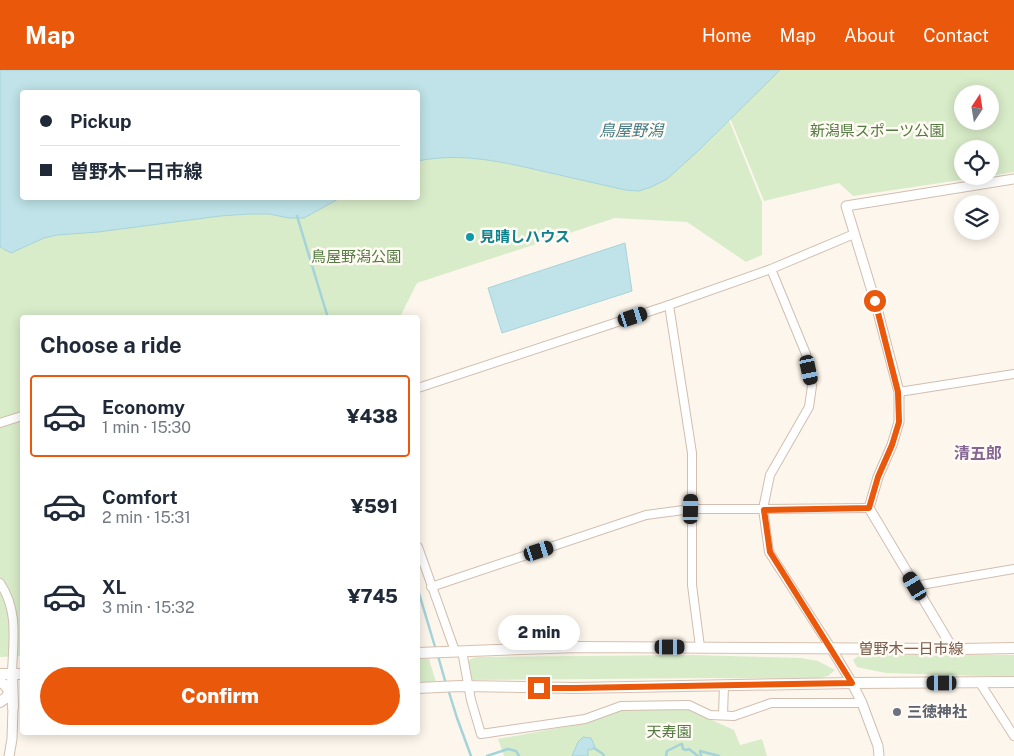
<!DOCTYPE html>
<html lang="en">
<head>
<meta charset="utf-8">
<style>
  body { margin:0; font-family:"Public Sans","Noto Sans JP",sans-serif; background:#f2f2f3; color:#1f2937; height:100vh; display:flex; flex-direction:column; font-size:19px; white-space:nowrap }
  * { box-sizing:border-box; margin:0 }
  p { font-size:16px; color:#747a83 }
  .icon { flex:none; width:28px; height:28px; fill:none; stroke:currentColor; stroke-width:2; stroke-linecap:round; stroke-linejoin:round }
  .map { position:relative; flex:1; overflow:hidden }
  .panel { position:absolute; left:20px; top:245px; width:400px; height:420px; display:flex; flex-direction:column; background:#fff; border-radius:5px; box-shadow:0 2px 12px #0003 }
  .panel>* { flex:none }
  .hud { position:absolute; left:20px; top:20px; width:400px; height:110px; border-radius:5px; box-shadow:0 2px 12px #0003; display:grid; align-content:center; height:110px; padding:0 20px; background:#fff }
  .needle { width:32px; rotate:12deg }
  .fabs { position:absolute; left:954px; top:15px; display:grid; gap:10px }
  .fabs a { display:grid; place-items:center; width:45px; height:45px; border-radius:50%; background:#fff; box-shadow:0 2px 12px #0003; font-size:25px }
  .end { position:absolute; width:22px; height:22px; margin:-11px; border:6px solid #ea580c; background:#fff; box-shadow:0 0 0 2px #fff }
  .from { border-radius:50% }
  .bubble { position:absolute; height:35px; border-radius:18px; background:#fff; box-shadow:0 2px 12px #0003; font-size:16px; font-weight:800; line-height:35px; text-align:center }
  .car { position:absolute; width:15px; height:30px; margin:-15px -8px; border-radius:6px; box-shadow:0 0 4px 1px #0007; background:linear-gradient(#222 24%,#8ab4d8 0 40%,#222 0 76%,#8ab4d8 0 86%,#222 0) }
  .hud b { display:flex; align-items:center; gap:18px; height:48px; font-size:19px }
  .hud b+b { border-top:1px solid #e0e1e3 }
  .hud i { width:12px; height:12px; background:#1f2937 }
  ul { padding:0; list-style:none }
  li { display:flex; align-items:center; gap:15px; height:82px; margin:0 10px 8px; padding:0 10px; border:2px solid transparent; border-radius:5px }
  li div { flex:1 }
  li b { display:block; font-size:19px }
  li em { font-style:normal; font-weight:800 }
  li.selected { border-color:#ea580c }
  li>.icon { width:45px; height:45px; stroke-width:1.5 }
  h2 { padding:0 20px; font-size:22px; line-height:60px }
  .button { display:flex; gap:10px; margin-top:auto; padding:10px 20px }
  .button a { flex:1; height:58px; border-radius:30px; background:#ea580c; color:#fff; font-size:20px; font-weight:800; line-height:58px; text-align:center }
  header { display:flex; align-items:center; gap:30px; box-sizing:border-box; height:70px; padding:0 25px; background:#ea580c; color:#fff }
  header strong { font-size:24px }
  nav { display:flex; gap:28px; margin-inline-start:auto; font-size:18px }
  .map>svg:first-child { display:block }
</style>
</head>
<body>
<header>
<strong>Map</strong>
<nav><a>Home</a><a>Map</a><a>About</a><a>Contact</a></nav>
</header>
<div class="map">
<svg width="1014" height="686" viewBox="0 0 1014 686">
  <rect width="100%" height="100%" fill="#fdf6ec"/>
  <g fill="#d8ecc9" fill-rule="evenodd">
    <path d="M780 0H1014V102L990 106V79H962V106H987L853 126 839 113 764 131 730 48ZM962 24H990V51H962Z"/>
    <path d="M729 50 762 132V185L746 192 687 152 615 148 417 213 400 247 22 248V586L0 587V177L11 183 44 168 57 165 98 162 220 146 248 144H269L289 148H304L340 128H418V91C461 82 504 92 546 102 573 108 599 114 625 120L639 121 698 81Z"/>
    <polygon points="892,584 1014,585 1014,607 886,603 857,597 853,590 860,585"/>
    <polygon points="692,585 801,588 818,591 835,600 828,606 816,609 711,608 471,610 468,594 470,589 477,587"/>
    <polygon points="418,589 429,589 436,612 418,613"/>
    <polygon points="683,637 734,660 740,675 762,669 767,686 504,686 498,669 591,652 621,639"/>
  </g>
  <g fill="#bfe3e8" stroke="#a5d3da">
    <path d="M0 0H780L698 81 667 109 651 117 639 121 625 120C599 114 573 108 546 102 504 92 461 82 418 91V22H22V128H340L304 148H289L269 144H248L220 146 98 162 57 165 44 168 11 183 0 177Z"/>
    <polygon points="625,173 632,221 502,263 488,218"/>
    <polygon points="583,667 591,668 595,677 592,680 588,679 588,686 572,686 578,672"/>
  </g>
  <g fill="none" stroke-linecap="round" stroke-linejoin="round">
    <g stroke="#a5d3da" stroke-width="2.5">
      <polyline points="297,146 328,248"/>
      <polyline points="418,520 436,580"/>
      <polyline points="438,586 446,614"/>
      <polyline points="448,619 457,648 471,686"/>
      <polyline points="594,678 603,684 604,686"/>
      <polyline points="487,686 508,679 516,681 519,686"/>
      <polyline points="666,686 667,681 679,675 682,674 683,679 686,680 689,679 698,686"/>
      <polyline points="701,686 700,681 719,686"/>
    </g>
    <g stroke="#d1beb0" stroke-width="10">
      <g id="minor">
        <polyline points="771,199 806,284 812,316 809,337 770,405 763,439 769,482 831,578"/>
        <polyline points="669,235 692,383 692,515 700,577"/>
        <polyline points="418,318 669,235 771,199 854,164"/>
        <polyline points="899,322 1014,304"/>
        <polyline points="0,353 22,346"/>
        <polyline points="418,477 455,581"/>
        <path d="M0 513C19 541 13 571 12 604"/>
        <polyline points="915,516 1014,499"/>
        <polyline points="431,517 646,445 691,439 763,439 869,438"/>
        <polyline points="462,581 471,630 481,664 585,649 621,636 689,635 710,645 734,646 771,633 862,633"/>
        <polyline points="980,613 1014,666"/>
        <polyline points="723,645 724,615"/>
      </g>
    </g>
    <g stroke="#d1beb0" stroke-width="11">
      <g id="tertiary">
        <polyline points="831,578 852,613 862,633 878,676 879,686"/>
        <polyline points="953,579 869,438 878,407 892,375 899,352 899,322 875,231 846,136 1014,109"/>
        <polyline points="9,686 12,669 13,637"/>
      </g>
    </g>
    <g stroke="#d6c0b0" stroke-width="12">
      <g id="secondary">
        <polyline points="418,583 577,577 961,579 1014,578"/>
        <polyline points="0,604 22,604"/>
        <polyline points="12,604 13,637"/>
        <polyline points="0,612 5,615 12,625"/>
        <polyline points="418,618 460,616 575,618 852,613 1014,612"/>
        <polyline points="0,632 7,627 11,617"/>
      </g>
    </g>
    <use href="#minor" stroke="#fff" stroke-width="8"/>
    <use href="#tertiary" stroke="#fff" stroke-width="9"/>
    <use href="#secondary" stroke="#fff" stroke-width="10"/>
  </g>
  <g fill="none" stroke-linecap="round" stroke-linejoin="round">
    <polyline stroke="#ea580c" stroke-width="6" points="539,618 575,618 852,613 770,482 764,440 869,438 878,407 892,375 899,352 898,322 875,231"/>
  </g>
  <circle fill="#0f9aa8" stroke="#fffaf3" stroke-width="2" cx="470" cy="167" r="5"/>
  <circle fill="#6b7280" stroke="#fffaf3" stroke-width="2" cx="897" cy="642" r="5"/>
  <g text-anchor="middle" stroke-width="5" stroke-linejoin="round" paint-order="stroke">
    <g font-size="15" fill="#537a41" stroke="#fffaf3">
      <text x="877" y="66">新潟県スポーツ公園</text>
      <text x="356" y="192">鳥屋野潟公園</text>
      <text x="669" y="667">天寿園</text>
    </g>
    <g font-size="15" font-weight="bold" fill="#0d838f" stroke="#fffaf3" text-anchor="start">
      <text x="480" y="172">見晴しハウス</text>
    </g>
    <g font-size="15" fill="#7a5c4d" stroke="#fffaf3">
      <text x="911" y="584">曽野木一日市線</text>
    </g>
    <g font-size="15" font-weight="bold" fill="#5b616d" stroke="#fffaf3" text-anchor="start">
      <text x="907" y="647">三徳神社</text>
    </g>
    <g font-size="16" font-style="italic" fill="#437c86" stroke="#fffaf3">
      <text x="631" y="66">鳥屋野潟</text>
    </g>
    <g font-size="16" font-weight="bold" fill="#846695" stroke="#fffaf3">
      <text x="978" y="389">清五郎</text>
    </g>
  </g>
</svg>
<div class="fabs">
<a><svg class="needle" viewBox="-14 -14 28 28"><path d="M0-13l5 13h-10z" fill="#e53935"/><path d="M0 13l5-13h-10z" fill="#747a83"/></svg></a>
<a><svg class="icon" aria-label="locate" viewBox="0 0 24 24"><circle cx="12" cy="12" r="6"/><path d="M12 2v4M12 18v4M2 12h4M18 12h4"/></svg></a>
<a><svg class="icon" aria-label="layers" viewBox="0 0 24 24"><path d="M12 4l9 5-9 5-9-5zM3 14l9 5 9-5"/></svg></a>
</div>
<i class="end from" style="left:875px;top:231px"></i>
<i class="end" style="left:539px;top:618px"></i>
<div class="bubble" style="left:498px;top:545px;width:82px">2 min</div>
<i class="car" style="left:633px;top:247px;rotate:72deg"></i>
<i class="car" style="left:809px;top:300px;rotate:168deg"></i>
<i class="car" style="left:691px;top:439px;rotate:1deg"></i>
<i class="car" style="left:539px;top:481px;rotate:72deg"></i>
<i class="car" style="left:915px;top:516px;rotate:329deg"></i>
<i class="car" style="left:670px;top:577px;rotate:90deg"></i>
<i class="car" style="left:942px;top:613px;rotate:270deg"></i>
<div class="hud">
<b><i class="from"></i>Pickup</b>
<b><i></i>曽野木一日市線</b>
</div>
<section class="panel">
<h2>Choose a ride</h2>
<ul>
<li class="selected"><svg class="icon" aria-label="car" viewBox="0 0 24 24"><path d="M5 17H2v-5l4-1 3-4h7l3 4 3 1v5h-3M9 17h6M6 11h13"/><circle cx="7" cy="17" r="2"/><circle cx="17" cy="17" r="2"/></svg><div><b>Economy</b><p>1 min · 15:30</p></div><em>¥438</em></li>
<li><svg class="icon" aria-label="car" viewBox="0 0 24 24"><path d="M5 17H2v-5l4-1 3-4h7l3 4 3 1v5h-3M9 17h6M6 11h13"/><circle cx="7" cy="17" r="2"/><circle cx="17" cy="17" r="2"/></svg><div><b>Comfort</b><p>2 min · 15:31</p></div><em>¥591</em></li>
<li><svg class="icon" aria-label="car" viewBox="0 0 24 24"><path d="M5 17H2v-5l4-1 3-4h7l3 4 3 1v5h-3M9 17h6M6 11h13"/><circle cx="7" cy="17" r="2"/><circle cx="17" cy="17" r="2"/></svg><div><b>XL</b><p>3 min · 15:32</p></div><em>¥745</em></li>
</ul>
<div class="button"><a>Confirm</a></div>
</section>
</div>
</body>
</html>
